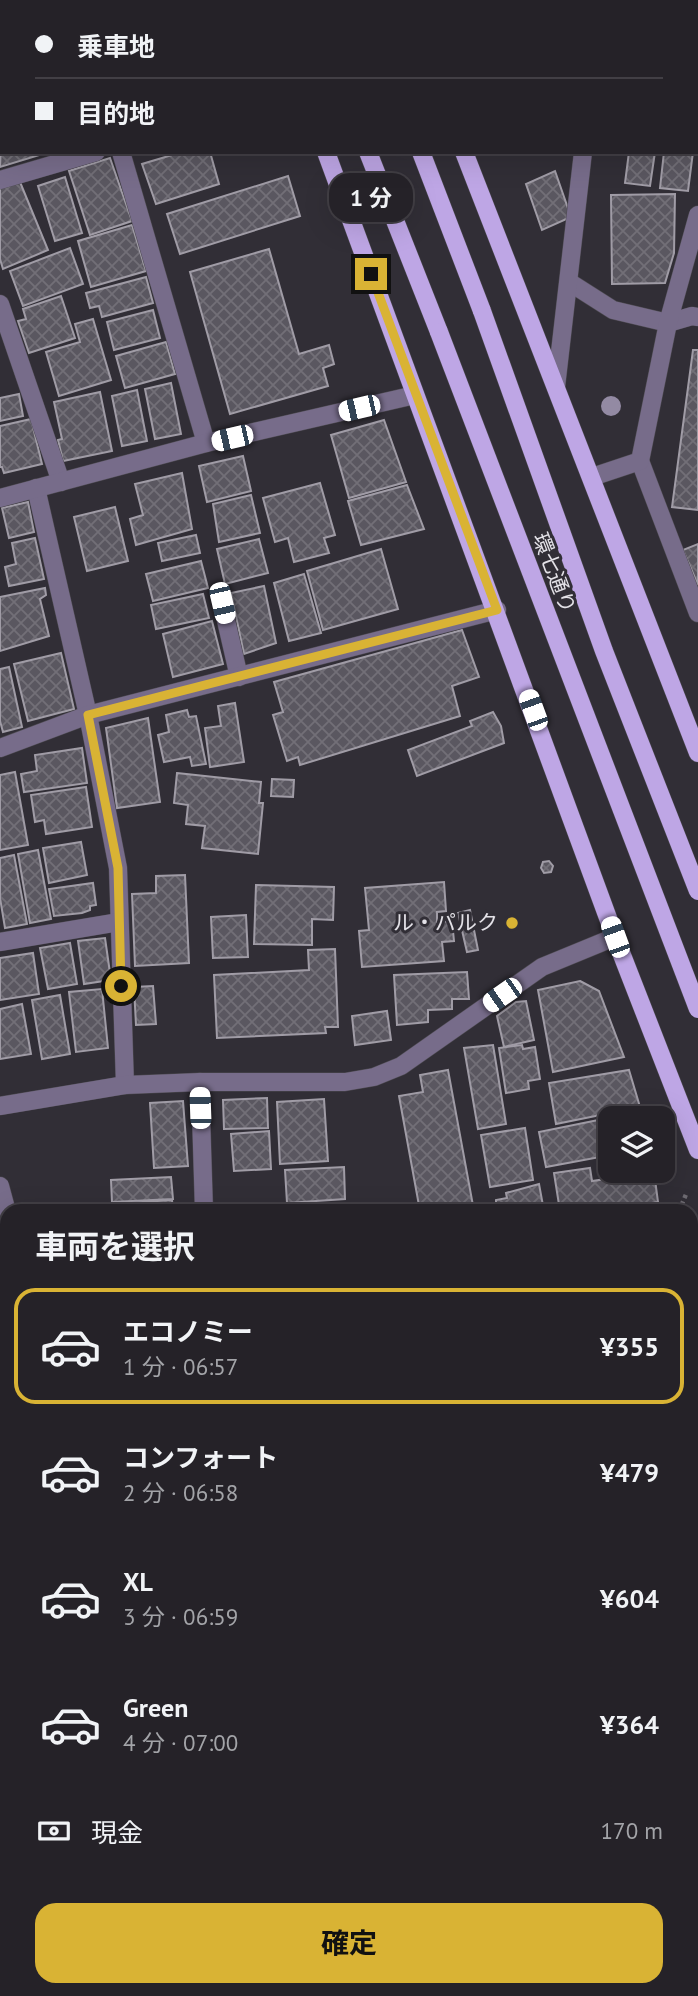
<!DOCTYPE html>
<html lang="ja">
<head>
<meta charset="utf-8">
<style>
  body { margin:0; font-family:"PT Sans","Noto Sans JP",sans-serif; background:#2d2a30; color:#f1f3f6; height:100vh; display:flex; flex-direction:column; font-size:26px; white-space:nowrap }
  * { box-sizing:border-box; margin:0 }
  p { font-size:23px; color:#a3a4a8 }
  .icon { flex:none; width:38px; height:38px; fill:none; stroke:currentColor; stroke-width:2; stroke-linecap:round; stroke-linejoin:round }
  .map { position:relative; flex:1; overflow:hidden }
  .panel { position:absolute; left:0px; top:1204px; width:698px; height:793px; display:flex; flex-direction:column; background:#252228; border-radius:21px 21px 0 0; box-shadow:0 7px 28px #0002,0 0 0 2px #423f45 }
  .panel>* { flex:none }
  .top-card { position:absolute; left:0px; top:0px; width:698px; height:154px; box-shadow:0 7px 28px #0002,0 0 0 2px #423f45; display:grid; align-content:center; height:154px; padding:0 35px; background:#252228 }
  .controls { position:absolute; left:598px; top:1106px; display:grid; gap:14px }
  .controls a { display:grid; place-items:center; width:77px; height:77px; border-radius:14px; background:#252228; box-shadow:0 7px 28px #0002,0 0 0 2px #423f45; font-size:35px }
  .end { position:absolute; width:32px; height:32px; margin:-16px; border:9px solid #d9b334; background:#111; box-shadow:0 0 0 4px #111 }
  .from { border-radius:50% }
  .bubble { position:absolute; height:49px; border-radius:21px; background:#252228; box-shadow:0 7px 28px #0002,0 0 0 2px #423f45; font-size:23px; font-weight:700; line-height:49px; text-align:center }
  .car { position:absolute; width:21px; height:42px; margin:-21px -10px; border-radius:9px; box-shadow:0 0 5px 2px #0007; background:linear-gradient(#fff 24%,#345 0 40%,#fff 0 76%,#345 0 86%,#fff 0) }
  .top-card b { display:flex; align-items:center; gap:24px; height:66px; font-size:26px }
  .top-card b+b { border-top:2px solid #423f45 }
  .top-card i { width:18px; height:18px; background:#f1f3f6 }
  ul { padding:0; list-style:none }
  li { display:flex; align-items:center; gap:21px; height:116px; margin:0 14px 10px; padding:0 21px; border:4px solid transparent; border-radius:21px }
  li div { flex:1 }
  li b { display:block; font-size:26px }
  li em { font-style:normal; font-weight:700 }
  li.active { border-color:#d9b334 }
  li>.icon { width:63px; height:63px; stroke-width:1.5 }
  h2 { padding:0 35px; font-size:32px; line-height:84px }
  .pay { display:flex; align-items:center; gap:18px; height:77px; padding:0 35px; font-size:26px }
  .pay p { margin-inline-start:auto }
  .cta { display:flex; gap:14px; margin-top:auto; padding:14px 35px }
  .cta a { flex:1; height:80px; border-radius:21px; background:#d9b334; color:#111; font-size:28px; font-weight:700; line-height:80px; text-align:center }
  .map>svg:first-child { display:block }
</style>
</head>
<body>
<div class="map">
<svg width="698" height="1996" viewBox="0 0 698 1996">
  <defs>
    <pattern id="building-cross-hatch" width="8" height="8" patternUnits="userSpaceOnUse" patternTransform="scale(1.75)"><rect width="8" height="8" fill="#5a5760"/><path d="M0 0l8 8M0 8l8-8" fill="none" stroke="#726f77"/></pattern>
  </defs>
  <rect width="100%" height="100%" fill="#312e36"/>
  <g fill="url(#building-cross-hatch)" stroke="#a09ca6" stroke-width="2">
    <polygon points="101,0 230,0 230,2 97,2"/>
    <polygon points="625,0 698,0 698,36 696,2 625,2"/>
    <polygon points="696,50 698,50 698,128 696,127"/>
    <polygon points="2,66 2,115 0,115 0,67"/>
    <polygon points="2,123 2,152 49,152 0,167"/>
    <polygon points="182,152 210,152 219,184 156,204 142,164"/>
    <polygon points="629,152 655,152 650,186 625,183"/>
    <polygon points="664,152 693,152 688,191 660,188"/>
    <polygon points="110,158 132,221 90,235 69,171"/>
    <polygon points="555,171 571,217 542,230 526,184"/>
    <polygon points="288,176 300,216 180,254 167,214"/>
    <polygon points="65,177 82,233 55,241 38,186"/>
    <polygon points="20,182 48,250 3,269 0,259 0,188"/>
    <polygon points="675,194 674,253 665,283 612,284 611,195"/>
    <polygon points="132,225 146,271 91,287 78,241"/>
    <polygon points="70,248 83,284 23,306 10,271"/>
    <polygon points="269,249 299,354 329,345 334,364 323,368 328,386 230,414 190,272"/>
    <polygon points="146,277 153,303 102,317 99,306 90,308 86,293"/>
    <polygon points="61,296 75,338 29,353 18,321 26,319 23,309"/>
    <polygon points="153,310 160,338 114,350 107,322"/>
    <polygon points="93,319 111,380 59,396 46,352 80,342 75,324"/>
    <polygon points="166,342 175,374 125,388 116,356"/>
    <polygon points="693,350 698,350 698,510 672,507"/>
    <polygon points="171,383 181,434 155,439 145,389"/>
    <polygon points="137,390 147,441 122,446 112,396"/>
    <polygon points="100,392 112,451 63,461 58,440 62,439 54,402"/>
    <polygon points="19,394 23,416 0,421 0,398"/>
    <polygon points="31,419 42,464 4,473 2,467 0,467 0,426"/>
    <polygon points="384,420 406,482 349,498 331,435"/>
    <polygon points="243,456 251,491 207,502 199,466"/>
    <polygon points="182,473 192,529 136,545 130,519 143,515 135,484"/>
    <polygon points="320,483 335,535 324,538 329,553 294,562 288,538 275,542 263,498"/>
    <polygon points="407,485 424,529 361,545 348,501"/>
    <polygon points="251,495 260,533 219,542 213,504"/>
    <polygon points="28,502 34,532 9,538 2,508"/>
    <polygon points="115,507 128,561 87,571 74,517"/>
    <polygon points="196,535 200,553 162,561 158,543"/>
    <polygon points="35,538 44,579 9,586 5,567 16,564 12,543"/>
    <polygon points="259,539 268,573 225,584 217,549"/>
    <polygon points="698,544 698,585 683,550"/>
    <polygon points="381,549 398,609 323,630 307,571"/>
    <polygon points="201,561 208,588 153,601 146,574"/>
    <polygon points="304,574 321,633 289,641 274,583"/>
    <polygon points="264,586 276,643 244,654 231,593"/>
    <polygon points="45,588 46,595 40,599 49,636 0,651 0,597"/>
    <polygon points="203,594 209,618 156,629 151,605"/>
    <polygon points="212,621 223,664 173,677 163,634"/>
    <polygon points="462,630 479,677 452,686 460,716 300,765 298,757 287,761 273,715 283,712 274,682"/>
    <polygon points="61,653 74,709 28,721 14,664"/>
    <polygon points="9,667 22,727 3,732 0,721 0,669"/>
    <polygon points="235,703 244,762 210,767 205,728 221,726 218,706"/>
    <polygon points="187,710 189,717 196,716 206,764 192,766 190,757 164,762 158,735 169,732 166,715"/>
    <polygon points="493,712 501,726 504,743 417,776 408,750 472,726 470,721"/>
    <polygon points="148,718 160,802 117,808 106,728"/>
    <polygon points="82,748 87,783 24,792 21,774 37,771 35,755"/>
    <polygon points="15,772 28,845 0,850 0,775"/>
    <polygon points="177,773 261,782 259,803 263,803 258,854 202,848 205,826 186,824 188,805 174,803"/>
    <polygon points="272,779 294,780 293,797 271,796"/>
    <polygon points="86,787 92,827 46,834 44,820 35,822 31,795"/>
    <polygon points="81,842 87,875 49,883 43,848"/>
    <polygon points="38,850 51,919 30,923 18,854"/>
    <polygon points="14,855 27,924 5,928 0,898 0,858"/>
    <polygon points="549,861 553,866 551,872 544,873 541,868 543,862"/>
    <polygon points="185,875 189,963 135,966 132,894 156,893 156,876"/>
    <polygon points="444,882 446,911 437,912 437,922 452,921 454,941 442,942 444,961 362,967 359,931 369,930 365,888"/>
    <polygon points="93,883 96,905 90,906 90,910 82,913 54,916 49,889"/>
    <polygon points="256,885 334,887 333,920 312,919 312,945 254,944"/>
    <polygon points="470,910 478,950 467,952 458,913"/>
    <polygon points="246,915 248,957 213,958 211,917"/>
    <polygon points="105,938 111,980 84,984 78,941"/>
    <polygon points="70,943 77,984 48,989 40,948"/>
    <polygon points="335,949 338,1027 325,1027 326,1033 217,1038 214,975 309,970 308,950"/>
    <polygon points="33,953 39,994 0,1000 0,958"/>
    <polygon points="467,972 469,999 452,999 452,1009 428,1010 428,1022 397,1025 394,975"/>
    <polygon points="580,981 599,991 624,1057 553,1072 538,990"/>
    <polygon points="153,986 156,1024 136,1025 134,987"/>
    <polygon points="102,989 108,1048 76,1052 69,992"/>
    <polygon points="60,995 70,1054 42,1059 32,1000"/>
    <polygon points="526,1001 534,1040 504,1047 497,1016 516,1002"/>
    <polygon points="22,1004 31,1054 0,1059 0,1009"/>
    <polygon points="387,1011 391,1040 355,1045 352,1016"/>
    <polygon points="493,1045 506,1124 478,1129 464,1048"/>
    <polygon points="522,1045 523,1049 535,1047 540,1079 528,1081 529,1089 506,1093 499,1048"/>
    <polygon points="448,1070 474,1211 420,1211 399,1096 423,1092 420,1075"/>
    <polygon points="629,1070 640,1107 556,1124 549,1083"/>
    <polygon points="267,1098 268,1128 224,1129 223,1100"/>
    <polygon points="324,1099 328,1161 280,1164 277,1102"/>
    <polygon points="183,1101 188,1166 154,1168 150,1103"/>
    <polygon points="613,1117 611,1118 611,1155 546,1167 539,1132"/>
    <polygon points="525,1128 533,1180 490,1187 481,1135"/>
    <polygon points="269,1131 271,1169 234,1171 231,1134"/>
    <polygon points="344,1167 345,1199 287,1203 285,1170"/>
    <polygon points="590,1168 592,1181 654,1172 658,1202 600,1211 560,1211 554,1173"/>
    <polygon points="171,1177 173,1199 112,1202 111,1180"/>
    <polygon points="539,1184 544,1211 493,1211 492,1205 496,1205 496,1200 507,1198 506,1193"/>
    <polygon points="172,1200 173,1211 113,1211 113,1204"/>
    <polygon points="269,1203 269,1211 218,1211 218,1205"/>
    <polygon points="343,1204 343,1211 288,1211 287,1209"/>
    <polygon points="0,1248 7,1269 7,1271 0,1272"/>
    <polygon points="7,1294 7,1319 0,1320 0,1295"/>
    <polygon points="7,1323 7,1362 0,1363 0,1324"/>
    <polygon points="7,1389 7,1439 0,1441 0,1390"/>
    <polygon points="7,1459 7,1492 1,1460"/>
    <polygon points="698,1685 698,1726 691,1727 691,1686"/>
    <polygon points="7,1690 7,1720 0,1715 0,1699"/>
    <polygon points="698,1733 698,1770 691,1771 691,1735"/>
    <polygon points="0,1753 7,1772 7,1811 0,1813"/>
    <polygon points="698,1774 698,1813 697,1814 691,1792 691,1776"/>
    <polygon points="698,1822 698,1860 691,1861 691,1823"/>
    <polygon points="698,1869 698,1901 691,1875 691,1871"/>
    <polygon points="0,1937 7,1952 7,1984 0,1987"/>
    <polygon points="698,1981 698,1996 660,1996 659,1993 669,1990 691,1990 691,1983"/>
    <polygon points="20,1990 98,1990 99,1992 89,1996 23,1996"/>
    <polygon points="135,1990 165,1990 150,1996 137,1996"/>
    <polygon points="240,1990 253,1990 256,1996 227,1996"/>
    <polygon points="282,1990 331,1990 320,1996 284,1996"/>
    <polygon points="408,1990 437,1990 440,1996 395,1996"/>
  </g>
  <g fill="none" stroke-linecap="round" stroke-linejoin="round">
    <g stroke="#4e4b52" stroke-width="19">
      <g id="minor">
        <polyline points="64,2 68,0"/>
        <polyline points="586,2 586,0"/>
        <polyline points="0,41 2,40"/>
        <polyline points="121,152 206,443"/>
        <polyline points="0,180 96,152"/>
        <polyline points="569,282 613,310 668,323 692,316 698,317"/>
        <polyline points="0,304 61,482"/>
        <polyline points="556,387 583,152"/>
        <polyline points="640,461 698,613"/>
        <polyline points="592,477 640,461 668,323 698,215"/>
        <polyline points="36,488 88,715 118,868 125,1085"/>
        <polyline points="0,498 206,443 415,395"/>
        <polyline points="222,603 239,677"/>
        <polyline points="0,748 88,715 497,610"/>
        <polyline points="0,942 119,922"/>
        <polyline points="200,1082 204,1211"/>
        <polyline points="0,1106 125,1085 200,1082 345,1082 374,1077 401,1066 542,967 615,937"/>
        <polyline points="0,1186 7,1212"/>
        <polyline points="0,1285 7,1284"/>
        <polyline points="0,1373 7,1372"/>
        <polyline points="691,1619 698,1619"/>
        <polyline points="0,1912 7,1908"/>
        <polyline points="114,1990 116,1996"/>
        <polyline points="468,1990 470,1996"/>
        <polyline points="351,1996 364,1990"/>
      </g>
    </g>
    <g stroke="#4e4b52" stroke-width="19">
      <g id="major">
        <polyline points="271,0 272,2"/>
        <polyline points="308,0 309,2"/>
        <polyline points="362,0 362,2"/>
        <polyline points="398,0 399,2"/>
        <polyline points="326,152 615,937 698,1150"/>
        <polyline points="368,152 439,332"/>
        <polyline points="421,152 482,311"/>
        <polyline points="464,152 698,753"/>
      </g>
    </g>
    <g stroke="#4e4b52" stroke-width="23">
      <g id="highway">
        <polyline points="691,1340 698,1338"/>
        <polyline points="691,1413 698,1411"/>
        <polyline points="0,1565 7,1562"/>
        <polyline points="0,1633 7,1631"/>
      </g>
    </g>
    <g stroke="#6e6b72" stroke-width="4.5" stroke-dasharray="3.5 3.5" stroke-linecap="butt">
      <polyline points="444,0 445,2"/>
      <polyline points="679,1211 687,1192"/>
      <polyline points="691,1259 698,1258"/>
      <polyline points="0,1517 7,1515"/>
      <polyline points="691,1817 698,1816"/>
      <polyline points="580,1996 602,1990"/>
    </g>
    <use href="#minor" stroke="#776c8a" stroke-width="18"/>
    <use href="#major" stroke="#bea6e5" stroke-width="18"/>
    <use href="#highway" stroke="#d7c1fe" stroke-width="21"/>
    <g stroke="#4e4b52" stroke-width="19" stroke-linecap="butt">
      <g id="major-bridge">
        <polyline points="482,311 604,651 698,891"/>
        <polyline points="439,332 698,1009"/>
      </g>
    </g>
    <polyline stroke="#6e6b72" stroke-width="4.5" stroke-dasharray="3.5 3.5" stroke-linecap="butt" points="691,1412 698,1432"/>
    <use href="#major-bridge" stroke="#bea6e5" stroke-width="18"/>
  </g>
  <circle fill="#938aa3" cx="611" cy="406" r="10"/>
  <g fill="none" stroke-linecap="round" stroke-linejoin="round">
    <polyline stroke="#d9b334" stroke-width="9" points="121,986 118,868 88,715 497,610 371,274"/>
  </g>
  <circle fill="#d9b334" stroke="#312e36" stroke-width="2.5" cx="512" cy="923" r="7"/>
  <g text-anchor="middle" stroke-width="6" stroke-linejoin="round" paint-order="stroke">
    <g font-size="21" fill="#e4e2e8" stroke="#312e36">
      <text transform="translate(554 573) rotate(69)" y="7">環七通り</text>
    </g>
    <g font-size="21" fill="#e4e2e8" stroke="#312e36" text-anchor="end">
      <text x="498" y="930">ル・パルク</text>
    </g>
  </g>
</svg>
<div class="controls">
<a><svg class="icon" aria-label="layers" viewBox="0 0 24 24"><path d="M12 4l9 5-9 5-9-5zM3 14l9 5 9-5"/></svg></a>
</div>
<i class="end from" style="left:121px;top:986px"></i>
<i class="end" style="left:371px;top:274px"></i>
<div class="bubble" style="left:329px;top:173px;width:84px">1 分</div>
<i class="car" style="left:359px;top:408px;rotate:257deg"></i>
<i class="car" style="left:232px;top:438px;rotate:257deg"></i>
<i class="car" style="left:222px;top:603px;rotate:167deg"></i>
<i class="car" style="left:533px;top:710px;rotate:340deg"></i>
<i class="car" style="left:615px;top:937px;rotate:340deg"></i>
<i class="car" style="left:502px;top:995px;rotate:235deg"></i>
<i class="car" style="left:200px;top:1108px;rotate:358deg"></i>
<div class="top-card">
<b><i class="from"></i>乗車地</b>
<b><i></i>目的地</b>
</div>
<section class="panel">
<h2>車両を選択</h2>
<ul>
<li class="active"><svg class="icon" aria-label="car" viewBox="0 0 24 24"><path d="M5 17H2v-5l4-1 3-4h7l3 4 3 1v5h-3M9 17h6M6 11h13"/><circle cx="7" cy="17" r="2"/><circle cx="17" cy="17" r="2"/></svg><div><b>エコノミー</b><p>1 分 · 06:57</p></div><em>¥355</em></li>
<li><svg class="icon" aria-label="car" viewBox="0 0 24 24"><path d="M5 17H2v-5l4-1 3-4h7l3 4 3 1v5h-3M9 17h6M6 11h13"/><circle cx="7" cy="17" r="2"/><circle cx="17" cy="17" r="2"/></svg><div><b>コンフォート</b><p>2 分 · 06:58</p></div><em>¥479</em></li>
<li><svg class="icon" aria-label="car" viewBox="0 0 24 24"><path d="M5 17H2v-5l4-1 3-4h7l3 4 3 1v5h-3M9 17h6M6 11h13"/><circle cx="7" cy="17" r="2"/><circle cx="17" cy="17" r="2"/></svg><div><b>XL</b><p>3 分 · 06:59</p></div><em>¥604</em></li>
<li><svg class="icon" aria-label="car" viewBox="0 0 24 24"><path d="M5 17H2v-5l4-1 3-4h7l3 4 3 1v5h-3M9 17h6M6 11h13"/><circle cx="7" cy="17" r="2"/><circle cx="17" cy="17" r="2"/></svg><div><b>Green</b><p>4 分 · 07:00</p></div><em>¥364</em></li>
</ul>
<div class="pay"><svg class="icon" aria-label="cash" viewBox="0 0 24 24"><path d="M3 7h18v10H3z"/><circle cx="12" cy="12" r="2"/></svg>現金<p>170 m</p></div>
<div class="cta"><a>確定</a></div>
</section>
</div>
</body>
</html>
